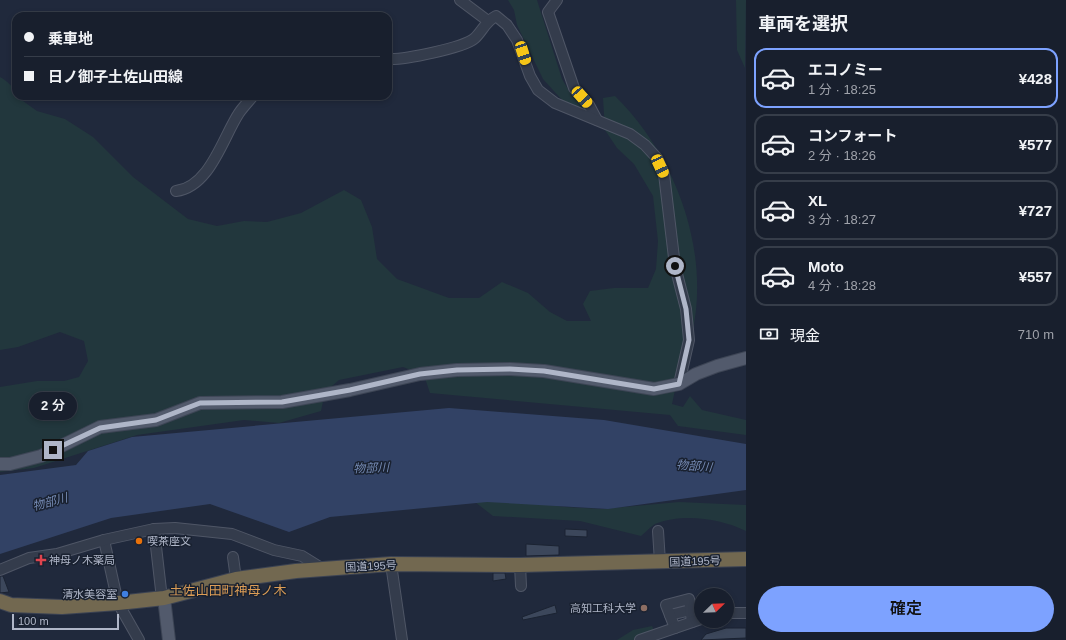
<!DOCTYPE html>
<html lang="ja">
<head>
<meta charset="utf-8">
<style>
  body { margin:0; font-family:Arial,"Noto Sans JP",sans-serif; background:#252c39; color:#f1f3f6; height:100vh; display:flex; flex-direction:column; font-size:15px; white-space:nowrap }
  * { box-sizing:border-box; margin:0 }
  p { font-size:13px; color:#9fa2aa }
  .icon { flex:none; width:22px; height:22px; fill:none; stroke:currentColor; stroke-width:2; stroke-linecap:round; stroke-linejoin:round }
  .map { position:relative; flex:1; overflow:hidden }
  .details { display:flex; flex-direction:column; background:#181f2d; width:320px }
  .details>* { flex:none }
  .guide { position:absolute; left:12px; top:12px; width:380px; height:88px; border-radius:12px; box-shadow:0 2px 6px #0003,0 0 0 1px #363d49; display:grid; align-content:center; height:88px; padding:0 12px; background:#181f2d }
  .needle { width:26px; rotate:67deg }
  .fabs { position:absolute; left:694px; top:588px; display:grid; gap:8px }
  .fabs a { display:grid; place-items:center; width:40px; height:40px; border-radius:50%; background:#181f2d; box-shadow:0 2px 6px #0003,0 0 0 1px #363d49; font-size:20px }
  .scale { position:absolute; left:12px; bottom:10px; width:107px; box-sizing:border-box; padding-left:4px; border:2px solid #afb6c8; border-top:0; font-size:11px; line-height:14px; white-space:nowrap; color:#afb6c8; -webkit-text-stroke:3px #192130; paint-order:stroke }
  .end { position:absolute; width:18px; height:18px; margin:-9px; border:5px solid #afb6c8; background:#111; box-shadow:0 0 0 2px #111 }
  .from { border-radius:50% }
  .bubble { position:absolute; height:28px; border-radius:14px; background:#181f2d; box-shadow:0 2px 6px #0003,0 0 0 1px #363d49; font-size:13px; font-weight:600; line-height:28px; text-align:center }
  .car { position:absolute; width:12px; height:24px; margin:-12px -6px; border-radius:5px; box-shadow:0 0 3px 1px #0007; background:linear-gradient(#f5c518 24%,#345 0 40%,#f5c518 0 76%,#345 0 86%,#f5c518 0) }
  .guide b { display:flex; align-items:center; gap:14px; height:38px; font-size:15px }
  .guide b+b { border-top:1px solid #363d49 }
  .guide i { width:10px; height:10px; background:#f1f3f6 }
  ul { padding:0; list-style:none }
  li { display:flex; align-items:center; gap:12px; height:60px; margin:0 8px 6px; padding:0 4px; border:2px solid #363d49; border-radius:12px }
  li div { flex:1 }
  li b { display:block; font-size:15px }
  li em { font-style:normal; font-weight:600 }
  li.on { border-color:#7da2ff }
  li>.icon { width:36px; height:36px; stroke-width:1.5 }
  h2 { padding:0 12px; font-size:18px; line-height:48px }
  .pay { display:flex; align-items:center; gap:10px; height:44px; padding:0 12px; font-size:15px }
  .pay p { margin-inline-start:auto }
  .action { display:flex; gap:8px; margin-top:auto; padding:8px 12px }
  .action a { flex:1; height:46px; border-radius:24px; background:#7da2ff; color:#111; font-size:16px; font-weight:600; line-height:46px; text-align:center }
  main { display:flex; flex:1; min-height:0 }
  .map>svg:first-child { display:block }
</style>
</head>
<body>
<main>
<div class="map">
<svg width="746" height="640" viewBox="0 0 746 640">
  <rect width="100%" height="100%" fill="#20293c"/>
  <g fill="#22373d">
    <polygon points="508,0 537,0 562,79 572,96 584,105 585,111 563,101 543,79 517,25 514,10"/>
    <polygon points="736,0 746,0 745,68 737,50"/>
    <path d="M0 77C7 81 15 87 16 96L37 111 65 119 93 137 133 177 188 219 217 226 244 221 267 222 301 213 344 190 361 200 372 227 377 259 397 279 449 298H479L502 282 528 293 550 312 567 321H591L583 304 590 291 614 288H648L656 269 658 241 653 196 634 164 617 148 605 130 603 98 615 96C670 150 704 233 696 310 693 342 678 373 672 404L683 407 690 396 702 410 746 420V435L678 426 670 415 430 393 424 375 403 367 339 380 325 392 321 411 279 423 244 420 137 435 34 468 0 472V387L37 381H64L79 377 88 361 84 341 60 332 18 347 0 350Z"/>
    <path d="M495 498 565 507 602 509 679 502 746 505V531C720 518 682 513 655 524 650 527 645 533 641 536L580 521 493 516 475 502Z"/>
    <polygon points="652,626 658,640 617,640 633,630"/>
  </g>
  <polygon fill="#324265" points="449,408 604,420 746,444 746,490 608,509 487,502 330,517 289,532 210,504 111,518 0,554 0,475 76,465 88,451 132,437"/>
  <g fill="#3c475b" stroke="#1b2332">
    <polygon points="565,529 587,530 587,537 565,536"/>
    <polygon points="526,544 559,546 559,555 526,556"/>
    <polygon points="493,573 505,573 506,579 493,581"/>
    <polygon points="0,576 3,576 9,592 0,593"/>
    <polygon points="555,605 557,613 523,620 522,617"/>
    <polygon points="726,628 746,628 746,638 701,640 706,634"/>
  </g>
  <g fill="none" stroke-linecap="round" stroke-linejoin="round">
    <g stroke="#4f5666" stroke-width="12">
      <g id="minor">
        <polyline points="460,0 488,21"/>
        <polyline points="557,0 548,12 574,88 589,105 597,120"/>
        <path d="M388 59C403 60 464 48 475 38 483 30 486 21 496 16L507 25 517 40 530 76 538 90 555 103 630 134 645 145 657 158 664 174 675 266 686 309 689 340 679 384"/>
        <path d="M176 191C210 187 223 137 239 113 243 107 249 101 253 96"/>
        <polyline points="154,529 161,590 164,598"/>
        <polyline points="658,531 660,562"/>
        <polyline points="104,540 118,603 139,640"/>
        <polyline points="233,557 236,579"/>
        <polyline points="391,564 402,640"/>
        <polyline points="520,565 521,586"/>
        <polyline points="0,570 29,558 57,554 104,540 154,529 175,528 232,534 274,550 302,556 323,569"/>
        <polyline points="727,613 746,613"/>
        <polyline points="670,615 691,610"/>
        <polyline points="675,628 666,605 689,599 692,622"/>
        <polyline points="640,640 701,619"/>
      </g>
    </g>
    <g stroke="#3d4555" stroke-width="14">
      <g id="major">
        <polyline points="0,464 10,464 41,456 100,427 156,420 200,403 282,402 350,390 420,374 457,370 510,369 544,371 654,389 679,384 696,374 717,366 746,358"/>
        <polyline points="164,598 169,640"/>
      </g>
    </g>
    <g stroke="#3c4353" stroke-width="16">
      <polyline id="highway" points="0,601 11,605 62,607 118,603 164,598 236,579 296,571 391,564 520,565 746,559"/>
    </g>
    <use href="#minor" stroke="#343c4c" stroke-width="10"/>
    <use href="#major" stroke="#525a6c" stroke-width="12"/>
    <use href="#highway" stroke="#726850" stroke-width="14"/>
  </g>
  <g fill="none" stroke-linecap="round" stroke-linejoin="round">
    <polyline stroke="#afb6c8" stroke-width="5" points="53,450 100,428 156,420 200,403 282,402 350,390 420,374 457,370 510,369 544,371 654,389 679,384 689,340 686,309 675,266"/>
  </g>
  <circle fill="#e8710a" stroke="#192130" stroke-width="1.5" cx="139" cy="541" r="4"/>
  <path fill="#e0444e" stroke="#192130" stroke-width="1.5" d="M39 554h4v4h4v4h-4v4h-4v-4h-4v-4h4z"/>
  <circle fill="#3f7fe0" stroke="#192130" stroke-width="1.5" cx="125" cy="594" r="4"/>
  <circle fill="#8d6e63" stroke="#192130" stroke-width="1.5" cx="644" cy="608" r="4"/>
  <g text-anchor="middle" stroke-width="3" stroke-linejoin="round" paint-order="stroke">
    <g font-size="11" fill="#afb6c8" stroke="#192130" text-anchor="start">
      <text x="147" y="545">喫茶座文</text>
      <text x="49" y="564">神母ノ木薬局</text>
      <text x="117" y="598" text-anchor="end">清水美容室</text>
      <text x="636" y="612" text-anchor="end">高知工科大学</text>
    </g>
    <g font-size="11" fill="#afb6c8" stroke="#192130">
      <text transform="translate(695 561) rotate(-2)" y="4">国道195号</text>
      <text transform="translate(371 566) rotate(-3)" y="4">国道195号</text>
    </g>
    <g font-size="12" font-style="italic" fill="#7489b2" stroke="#192130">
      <text transform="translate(694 466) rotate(5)" y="4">物部川</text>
      <text transform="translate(371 468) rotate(-2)" y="4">物部川</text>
      <text transform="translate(50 502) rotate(-15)" y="4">物部川</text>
    </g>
    <g font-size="13" fill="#dc9d56" stroke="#192130">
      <text x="228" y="595">土佐山田町神母ノ木</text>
    </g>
  </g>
</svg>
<div class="fabs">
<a><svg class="needle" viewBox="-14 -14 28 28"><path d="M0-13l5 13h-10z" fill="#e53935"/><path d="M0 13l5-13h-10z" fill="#9fa2aa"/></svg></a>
</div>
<div class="scale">100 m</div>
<i class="end from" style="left:675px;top:266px"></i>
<i class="end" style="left:53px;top:450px"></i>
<div class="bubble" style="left:29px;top:392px;width:48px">2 分</div>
<i class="car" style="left:523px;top:53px;rotate:162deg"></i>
<i class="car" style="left:582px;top:97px;rotate:138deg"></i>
<i class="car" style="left:660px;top:166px;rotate:155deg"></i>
<div class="guide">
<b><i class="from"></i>乗車地</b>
<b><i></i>日ノ御子土佐山田線</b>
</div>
</div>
<section class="details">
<h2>車両を選択</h2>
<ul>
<li class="on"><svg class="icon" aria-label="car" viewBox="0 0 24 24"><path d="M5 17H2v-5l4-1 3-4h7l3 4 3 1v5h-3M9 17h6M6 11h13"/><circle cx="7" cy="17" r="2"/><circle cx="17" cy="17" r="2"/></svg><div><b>エコノミー</b><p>1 分 · 18:25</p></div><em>¥428</em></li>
<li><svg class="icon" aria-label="car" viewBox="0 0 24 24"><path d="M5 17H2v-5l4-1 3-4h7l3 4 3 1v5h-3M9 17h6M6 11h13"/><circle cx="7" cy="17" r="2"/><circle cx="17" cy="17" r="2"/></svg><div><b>コンフォート</b><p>2 分 · 18:26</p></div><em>¥577</em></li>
<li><svg class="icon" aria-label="car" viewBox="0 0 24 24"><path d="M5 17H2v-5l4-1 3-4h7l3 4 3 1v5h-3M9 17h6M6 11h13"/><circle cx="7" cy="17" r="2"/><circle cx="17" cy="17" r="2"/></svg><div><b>XL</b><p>3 分 · 18:27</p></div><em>¥727</em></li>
<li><svg class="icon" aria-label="car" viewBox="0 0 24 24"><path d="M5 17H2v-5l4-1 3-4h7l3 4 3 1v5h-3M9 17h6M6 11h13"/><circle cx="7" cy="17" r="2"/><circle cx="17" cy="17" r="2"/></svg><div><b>Moto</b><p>4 分 · 18:28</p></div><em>¥557</em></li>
</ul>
<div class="pay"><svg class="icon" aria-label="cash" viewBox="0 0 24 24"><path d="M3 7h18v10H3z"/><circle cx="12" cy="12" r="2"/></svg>現金<p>710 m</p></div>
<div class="action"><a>確定</a></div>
</section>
</main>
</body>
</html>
